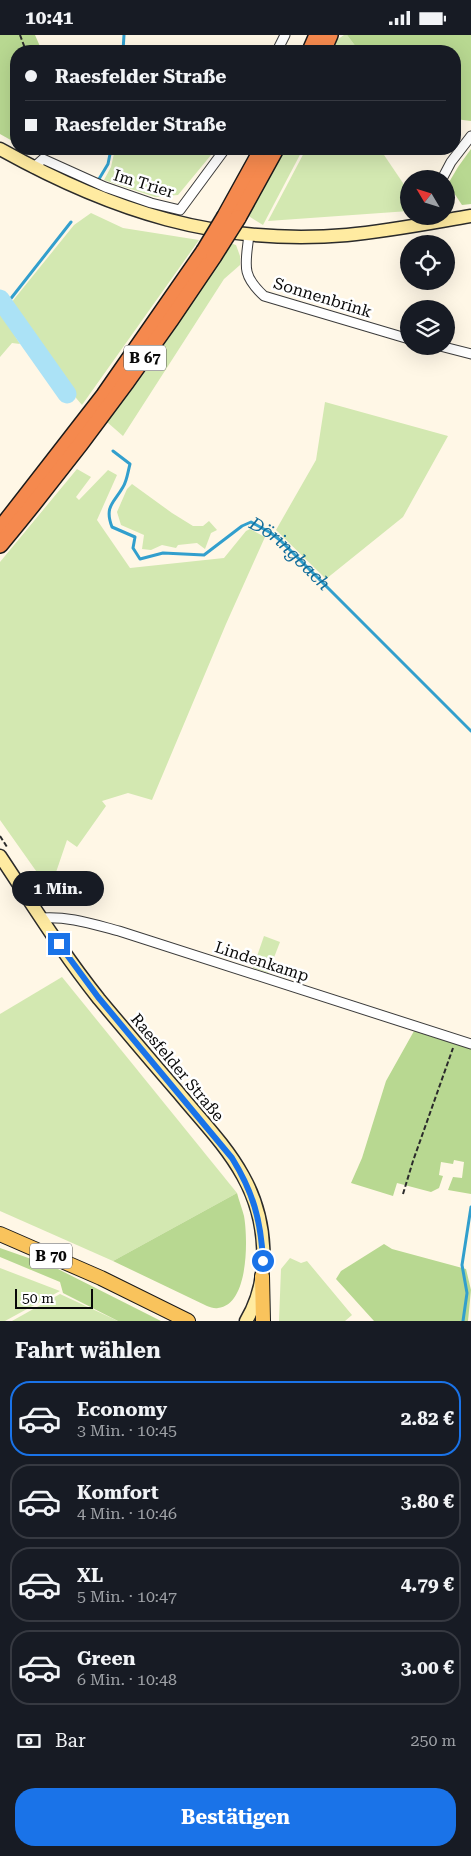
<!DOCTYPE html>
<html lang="de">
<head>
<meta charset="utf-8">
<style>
  body { margin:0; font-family:"Roboto Serif",serif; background:#20242c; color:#f1f3f6; height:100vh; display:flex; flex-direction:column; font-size:19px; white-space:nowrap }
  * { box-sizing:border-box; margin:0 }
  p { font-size:16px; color:#9ea1a6 }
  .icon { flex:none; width:28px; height:28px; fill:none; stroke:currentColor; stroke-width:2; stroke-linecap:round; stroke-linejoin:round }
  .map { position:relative; height:1286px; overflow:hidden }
  .panel { display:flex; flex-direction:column; background:#171b24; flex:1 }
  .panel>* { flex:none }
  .banner { position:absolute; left:10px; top:10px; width:451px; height:110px; border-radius:20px; box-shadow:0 5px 20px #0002; display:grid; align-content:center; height:110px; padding:0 15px; background:#171b24 }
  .needle { width:32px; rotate:308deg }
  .controls { position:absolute; left:400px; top:135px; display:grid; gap:10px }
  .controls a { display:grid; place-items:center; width:55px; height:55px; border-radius:50%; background:#171b24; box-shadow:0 5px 20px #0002; font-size:25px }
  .scale { position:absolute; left:15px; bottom:12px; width:78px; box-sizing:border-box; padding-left:5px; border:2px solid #090909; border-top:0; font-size:14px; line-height:18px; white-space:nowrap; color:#090909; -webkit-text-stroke:4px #fff; paint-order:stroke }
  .end { position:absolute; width:22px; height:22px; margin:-11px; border:6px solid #1a73e8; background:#fff; box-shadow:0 0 0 2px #fff }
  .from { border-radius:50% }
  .bubble { position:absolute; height:35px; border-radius:18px; background:#171b24; box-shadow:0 5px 20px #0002; font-size:16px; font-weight:700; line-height:35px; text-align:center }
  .banner b { display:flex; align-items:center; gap:18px; height:48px; font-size:19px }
  .banner b+b { border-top:1px solid #363941 }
  .banner i { width:12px; height:12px; background:#f1f3f6 }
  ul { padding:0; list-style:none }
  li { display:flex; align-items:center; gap:15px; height:75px; margin:0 10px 8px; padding:0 5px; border:2px solid #363941; border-radius:20px }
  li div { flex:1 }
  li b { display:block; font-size:19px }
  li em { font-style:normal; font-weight:700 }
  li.selected { border-color:#1a73e8 }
  li>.icon { width:45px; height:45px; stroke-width:1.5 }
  h2 { padding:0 15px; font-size:22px; line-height:60px }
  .pay { display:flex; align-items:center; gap:12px; height:55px; padding:0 15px; font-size:19px }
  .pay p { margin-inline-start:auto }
  .cta { display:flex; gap:10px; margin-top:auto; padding:10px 15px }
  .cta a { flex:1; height:58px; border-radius:20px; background:#1a73e8; color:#fff; font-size:20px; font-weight:700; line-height:58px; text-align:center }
  .status { display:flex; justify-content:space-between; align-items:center; height:35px; padding:0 25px; background:#171b24; direction:ltr }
  .status svg { height:14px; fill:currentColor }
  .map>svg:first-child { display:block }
</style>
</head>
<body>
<div class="status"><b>10:41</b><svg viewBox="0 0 49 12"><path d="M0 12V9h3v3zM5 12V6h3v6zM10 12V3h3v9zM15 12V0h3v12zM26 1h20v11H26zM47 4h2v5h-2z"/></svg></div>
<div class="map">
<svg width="471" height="1286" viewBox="0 0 471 1286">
  <rect width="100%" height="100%" fill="#fff7e6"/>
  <g fill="#d3e8b1">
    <polygon points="344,0 347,0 359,16 331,16 335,6"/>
    <polygon points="115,114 216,114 178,160 155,162 104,145 111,132"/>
    <polygon points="284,114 303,114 263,190 247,180"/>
    <polygon points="306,114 380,114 409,157 409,176 268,186"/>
    <polygon points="91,178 123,193 199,205 82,370 71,357 69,348 11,268 74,190"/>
    <path d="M230 208 236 210 240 221V230L224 244 123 401 107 387C152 331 192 270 230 208Z"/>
    <polygon points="0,277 20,309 12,308 0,322"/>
    <polygon points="325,367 448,401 403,482 326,544 276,495 316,425"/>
    <polygon points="77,434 91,442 76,462 79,465 108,435 117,440 97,485 130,533 224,523 246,496 250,494 265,502 226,589 152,765 128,758 102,766 106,771 77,812 67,805 52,849 46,850 0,785 0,527"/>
    <polygon points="132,449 172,478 193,491 203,491 209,486 217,495 211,498 205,514 197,508 178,510 176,513 162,510 151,515 142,514 144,500 121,490 117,477 127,454"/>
    <polygon points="264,901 280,907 268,938 253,933"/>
    <polygon points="62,942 237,1158 113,1226 0,1176 0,979"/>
    <polygon points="290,1223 301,1228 307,1226 352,1280 345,1286 279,1286 281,1234"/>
    <polygon points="0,1233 60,1256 5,1286 0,1286"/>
    <polygon points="60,1259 118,1286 12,1286"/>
  </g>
  <g fill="#b8d891">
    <polygon points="0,0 35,0 42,16 16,16 16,108 0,99"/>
    <polygon points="347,0 471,0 471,86 455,84 455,16 359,16"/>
    <polygon points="471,114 471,169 462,170 448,149 458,132"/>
    <polygon points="414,996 471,1014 471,1159 448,1155 453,1142 462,1143 464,1127 454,1125 453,1129 441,1127 439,1140 443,1141 439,1153 431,1157 397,1148 393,1161 351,1148 362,1123 386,1046"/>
    <path d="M237 1158C239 1166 242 1173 244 1181 248 1203 249 1270 218 1273 215 1274 210 1272 207 1271L113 1226Z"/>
    <polygon points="384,1209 392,1214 466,1234 471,1255 468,1286 374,1286 336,1244 341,1236"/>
    <polygon points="0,1213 54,1232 161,1286 118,1286 63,1258 60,1247 0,1222"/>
  </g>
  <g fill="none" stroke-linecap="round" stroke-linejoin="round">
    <g stroke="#329fcd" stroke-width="3">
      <polyline points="123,16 124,0"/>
      <polyline points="99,144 108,129 111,114"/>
      <polyline points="5,271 71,187"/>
      <path id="s1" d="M113 416 130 429C128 436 127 446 123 452 114 468 104 471 112 492L135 502 133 513 140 524 163 518 204 520 242 491 251 487 271 498 281 506 471 696"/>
      <polyline points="463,1286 467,1258 462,1230 471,1172"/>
    </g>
    <polyline stroke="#abe2f6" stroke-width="19" points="0,264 67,359"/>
    <g stroke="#3c3c3c" stroke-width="11">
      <g id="street">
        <polyline points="277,16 285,0"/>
        <polyline points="33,133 43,124 105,152 151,168 180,175 225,114"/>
        <polyline points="442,144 451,127 471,101"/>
        <path d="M249 199C246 229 240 239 264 261L409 304"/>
        <polyline points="440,311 471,319"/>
        <path d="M41 883C69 881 92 889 119 896L471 1009"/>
      </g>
    </g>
    <g stroke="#2b2b2b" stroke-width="15">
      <g id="secondary">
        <path d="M0 114C111 176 218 211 347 200 389 196 430 188 471 181"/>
        <path d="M0 821C32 869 63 919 99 964 125 995 151 1026 178 1057 200 1084 226 1110 243 1141 267 1184 272 1243 246 1286"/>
      </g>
    </g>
    <g stroke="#1a1a1a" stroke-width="16">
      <g id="primary">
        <polyline points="0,1199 101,1243 188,1286"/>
        <polyline points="262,1241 263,1286"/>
      </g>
    </g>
    <g stroke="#1a1a1a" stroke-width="18">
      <g id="highway">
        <polyline points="310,16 317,0"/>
        <polyline points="323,16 330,0"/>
        <polyline points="225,181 262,114"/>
        <polyline points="238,183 276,114"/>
        <polyline points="0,494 104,360 204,216"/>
        <path d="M0 510C77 417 148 321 214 221"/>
      </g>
    </g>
    <g stroke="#2b2b2b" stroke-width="2" stroke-dasharray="5 2.5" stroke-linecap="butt">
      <polyline points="20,0 26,16"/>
      <polyline points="0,801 7,812"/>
      <polyline points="403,1159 413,1126 453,1013"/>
    </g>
    <use href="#street" stroke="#fff" stroke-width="9"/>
    <use href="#secondary" stroke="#ffeba1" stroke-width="12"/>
    <use href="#primary" stroke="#f9c35c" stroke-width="14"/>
    <use href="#highway" stroke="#f5894e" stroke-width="15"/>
    <g stroke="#1a1a1a" stroke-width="18" stroke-linecap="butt">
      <g id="highway-bridge">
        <polyline points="204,216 225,181"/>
        <polyline points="214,221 238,183"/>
      </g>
    </g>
    <use href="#highway-bridge" stroke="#f5894e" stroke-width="15"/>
  </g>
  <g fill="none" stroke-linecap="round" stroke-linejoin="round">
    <path stroke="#1a73e8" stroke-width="6" d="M59 909 98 962 232 1123C253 1157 261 1185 263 1226"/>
  </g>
  <g text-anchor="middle" stroke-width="5" stroke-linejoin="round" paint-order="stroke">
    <g fill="#fff" stroke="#535353" stroke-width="1">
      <rect x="124" y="310.5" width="42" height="25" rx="4"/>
      <rect x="30" y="1208.5" width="42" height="25" rx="4"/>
    </g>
    <g font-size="15" font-weight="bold" fill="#090909">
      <text x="145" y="328">B 67</text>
      <text x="51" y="1226">B 70</text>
    </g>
    <g font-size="16" fill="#090909" stroke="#fff">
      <text transform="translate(144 148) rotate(17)" y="6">Im Trier</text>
      <text transform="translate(323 262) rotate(17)" y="6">Sonnenbrink</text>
      <text transform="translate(262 926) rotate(18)" y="6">Lindenkamp</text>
      <text transform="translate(178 1032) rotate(50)" y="6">Raesfelder Straße</text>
    </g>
    <g font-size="18" font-style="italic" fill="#146d9a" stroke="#fff">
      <text dy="6" stroke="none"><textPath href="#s1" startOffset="312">Döringbach</textPath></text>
    </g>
  </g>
</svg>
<div class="controls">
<a><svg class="needle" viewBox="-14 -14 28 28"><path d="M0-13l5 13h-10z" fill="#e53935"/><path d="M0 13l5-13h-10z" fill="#9ea1a6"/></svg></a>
<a><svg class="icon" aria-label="locate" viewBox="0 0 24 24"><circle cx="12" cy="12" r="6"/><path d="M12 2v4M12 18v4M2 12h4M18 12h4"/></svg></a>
<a><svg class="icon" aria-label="layers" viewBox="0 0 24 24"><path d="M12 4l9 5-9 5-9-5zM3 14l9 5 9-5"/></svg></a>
</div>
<div class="scale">50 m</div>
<i class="end from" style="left:263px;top:1226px"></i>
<i class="end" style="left:59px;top:909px"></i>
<div class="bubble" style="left:12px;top:836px;width:92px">1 Min.</div>
<div class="banner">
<b><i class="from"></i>Raesfelder Straße</b>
<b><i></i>Raesfelder Straße</b>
</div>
</div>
<section class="panel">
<h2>Fahrt wählen</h2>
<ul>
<li class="selected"><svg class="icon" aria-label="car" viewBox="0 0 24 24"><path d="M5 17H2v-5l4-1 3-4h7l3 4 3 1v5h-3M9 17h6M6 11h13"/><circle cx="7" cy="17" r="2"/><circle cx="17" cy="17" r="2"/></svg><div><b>Economy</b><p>3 Min. · 10:45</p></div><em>2.82 €</em></li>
<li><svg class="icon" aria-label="car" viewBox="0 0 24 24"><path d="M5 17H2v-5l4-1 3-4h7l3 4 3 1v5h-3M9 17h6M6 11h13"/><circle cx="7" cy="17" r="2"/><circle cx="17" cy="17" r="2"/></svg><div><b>Komfort</b><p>4 Min. · 10:46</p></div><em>3.80 €</em></li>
<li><svg class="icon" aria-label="car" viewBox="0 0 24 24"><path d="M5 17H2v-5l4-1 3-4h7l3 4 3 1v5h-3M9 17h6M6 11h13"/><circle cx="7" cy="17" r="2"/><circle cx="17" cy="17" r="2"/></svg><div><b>XL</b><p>5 Min. · 10:47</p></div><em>4.79 €</em></li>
<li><svg class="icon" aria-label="car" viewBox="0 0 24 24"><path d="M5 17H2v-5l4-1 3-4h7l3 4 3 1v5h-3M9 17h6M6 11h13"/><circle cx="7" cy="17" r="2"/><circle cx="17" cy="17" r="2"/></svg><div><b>Green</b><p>6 Min. · 10:48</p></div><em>3.00 €</em></li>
</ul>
<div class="pay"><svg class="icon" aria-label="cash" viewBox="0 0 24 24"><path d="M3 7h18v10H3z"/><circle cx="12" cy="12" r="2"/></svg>Bar<p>250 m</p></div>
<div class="cta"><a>Bestätigen</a></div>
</section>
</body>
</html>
